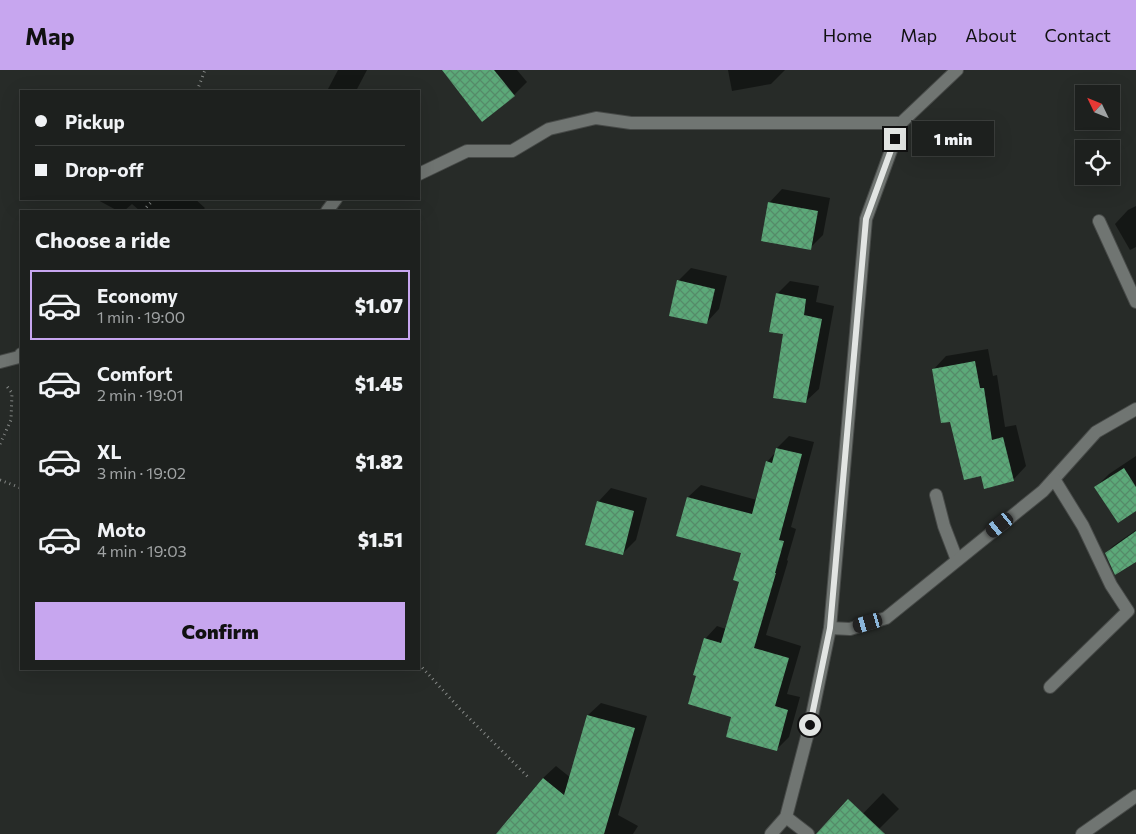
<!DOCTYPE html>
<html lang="en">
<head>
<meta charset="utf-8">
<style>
  body { margin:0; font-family:Commissioner,sans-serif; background:#2a2d2b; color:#f1f3f6; height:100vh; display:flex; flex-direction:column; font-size:19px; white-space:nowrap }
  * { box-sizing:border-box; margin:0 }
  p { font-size:16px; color:#a0a3a4 }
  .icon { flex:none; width:28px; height:28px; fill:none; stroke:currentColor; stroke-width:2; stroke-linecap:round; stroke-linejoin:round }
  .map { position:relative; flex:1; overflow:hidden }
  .drawer { position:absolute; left:20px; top:140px; width:400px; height:460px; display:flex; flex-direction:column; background:#1d201e; border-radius:0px; box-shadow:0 5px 20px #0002,0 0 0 1px #3b3e3c }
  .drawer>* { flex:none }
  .guide { position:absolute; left:20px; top:20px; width:400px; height:110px; border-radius:0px; box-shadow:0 5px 20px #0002,0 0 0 1px #3b3e3c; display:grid; align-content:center; height:110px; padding:0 15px; background:#1d201e }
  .needle { width:32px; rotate:313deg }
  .tools { position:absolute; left:1075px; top:15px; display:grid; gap:10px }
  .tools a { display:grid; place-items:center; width:45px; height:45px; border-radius:0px; background:#1d201e; box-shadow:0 5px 20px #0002,0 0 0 1px #3b3e3c; font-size:25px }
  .end { position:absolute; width:22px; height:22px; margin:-11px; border:6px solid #e2e5e3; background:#111; box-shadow:0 0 0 2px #111 }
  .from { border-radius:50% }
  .bubble { position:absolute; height:35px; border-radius:0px; background:#1d201e; box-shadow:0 5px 20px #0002,0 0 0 1px #3b3e3c; font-size:16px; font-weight:800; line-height:35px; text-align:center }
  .car { position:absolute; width:15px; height:30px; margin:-15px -8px; border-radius:6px; box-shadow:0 0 4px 1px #0007; background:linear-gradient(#222 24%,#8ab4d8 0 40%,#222 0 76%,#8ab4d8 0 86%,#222 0) }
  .guide b { display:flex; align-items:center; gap:18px; height:48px; font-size:19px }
  .guide b+b { border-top:1px solid #3b3e3c }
  .guide i { width:12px; height:12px; background:#f1f3f6 }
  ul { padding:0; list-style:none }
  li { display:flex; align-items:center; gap:15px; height:70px; margin:0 10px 8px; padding:0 5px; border:2px solid transparent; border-radius:0px }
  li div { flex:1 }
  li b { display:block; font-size:19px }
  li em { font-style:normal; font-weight:800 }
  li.selected { border-color:#c7a6ef }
  li>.icon { width:45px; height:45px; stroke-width:1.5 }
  h2 { padding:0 15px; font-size:22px; line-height:60px }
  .action { display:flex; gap:10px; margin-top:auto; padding:10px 15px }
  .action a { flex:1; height:58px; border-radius:0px; background:#c7a6ef; color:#111; font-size:20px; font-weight:800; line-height:58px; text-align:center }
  header { display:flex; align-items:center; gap:30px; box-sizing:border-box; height:70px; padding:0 25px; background:#c7a6ef; color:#111 }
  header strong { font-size:24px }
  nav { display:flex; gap:28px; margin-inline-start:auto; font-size:18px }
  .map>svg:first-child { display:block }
</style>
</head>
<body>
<header>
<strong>Map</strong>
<nav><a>Home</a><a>Map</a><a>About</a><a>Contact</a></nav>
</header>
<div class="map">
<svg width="1136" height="764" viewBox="0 0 1136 764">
  <defs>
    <pattern id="building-cross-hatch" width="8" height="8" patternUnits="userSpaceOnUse" patternTransform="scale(1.25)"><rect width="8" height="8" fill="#5ca979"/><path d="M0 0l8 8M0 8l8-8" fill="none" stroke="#558b69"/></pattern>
  </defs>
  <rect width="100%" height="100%" fill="#272b28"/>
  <g fill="#0007">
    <polygon points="338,0 367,0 356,21 332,21 328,19"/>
    <polygon points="448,0 517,0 527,12 514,25"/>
    <polygon points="728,0 785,0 771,14 732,21"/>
    <polygon points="782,119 830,128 823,165 810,178 769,133"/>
    <polygon points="96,129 195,129 205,138 202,141 140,141 132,134 124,141 118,141"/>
    <polygon points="1136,136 1136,177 1130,180 1115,154 1128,140"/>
    <polygon points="691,198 727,206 719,239 706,253 678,211"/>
    <polygon points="790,211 819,216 816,232 834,236 819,319 805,332 785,263 777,224"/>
    <polygon points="988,279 993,306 997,305 1005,357 1016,355 1026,396 1013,410 981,405 951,350 933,300 946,286"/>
    <polygon points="789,366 814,372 791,457 796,459 787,490 788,491 766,565 801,576 787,624 800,627 789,667 777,679 732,646 705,569 717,556 726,559 740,511 743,482 688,427 701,415 757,430 767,392 775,383 777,378"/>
    <polygon points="1136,386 1136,440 1096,417 1109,404"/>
    <polygon points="611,418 647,428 636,470 623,483 598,432"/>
    <polygon points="1136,460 1136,490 1106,483 1113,476"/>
    <polygon points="601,633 647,646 618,745 638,756 633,764 503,764 543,708 556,696 571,708 588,645"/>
    <polygon points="883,723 899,739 874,764 856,764 849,758"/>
  </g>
  <g fill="url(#building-cross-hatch)">
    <polygon points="442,0 494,0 515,26 482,52"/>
    <polygon points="768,132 818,141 811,180 761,171"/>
    <polygon points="677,210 715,219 707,254 669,246"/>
    <polygon points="776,223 806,229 804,245 822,249 806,333 773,328 783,264 769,262"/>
    <polygon points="975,291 980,318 984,318 992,370 1003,367 1014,411 984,419 981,406 964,410 950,352 941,353 932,299"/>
    <polygon points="776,378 802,384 779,470 784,471 775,503 776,503 754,578 789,588 775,636 788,640 777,681 726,667 731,647 688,634 696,606 693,605 704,568 721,573 739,512 733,510 741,483 676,466 687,427 752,444 766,391 772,393"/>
    <polygon points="1124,398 1136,417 1136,441 1118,453 1094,417"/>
    <polygon points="597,431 634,441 623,485 585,475"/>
    <polygon points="1136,461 1136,492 1115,505 1105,483"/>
    <polygon points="587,645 635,658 604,764 496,764 543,708 564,725"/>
    <polygon points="848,729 885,764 816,764"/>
  </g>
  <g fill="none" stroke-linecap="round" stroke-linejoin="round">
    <g stroke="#474a48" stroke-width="14">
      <g id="minor">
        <polyline points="419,104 467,81 512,81 549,59 596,48 631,53 901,53"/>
        <polyline points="327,141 336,129"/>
        <polyline points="1099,151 1136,232"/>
        <polyline points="0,292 19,287 21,284"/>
        <polyline points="936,425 944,456 957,490"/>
        <polyline points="830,558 850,559 886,548 1043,421 1096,362 1136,339"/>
        <polyline points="1050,617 1128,541 1111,515 1083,456 1054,409"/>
        <polyline points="786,747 808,764"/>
        <polyline points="771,764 786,747 810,655 830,558 866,149 901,53 957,0"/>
        <polyline points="1082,764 1136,726"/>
      </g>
    </g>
    <g stroke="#878a88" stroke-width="3" stroke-dasharray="1 4" stroke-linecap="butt">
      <polyline points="197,21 205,0"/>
      <polyline points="143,141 154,129"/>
      <polyline points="0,374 11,350 12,323 6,315"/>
      <polyline points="0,410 21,418"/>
      <polyline points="419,594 460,639 530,709"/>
    </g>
    <use href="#minor" stroke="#707572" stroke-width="12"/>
  </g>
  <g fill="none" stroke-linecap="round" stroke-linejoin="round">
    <polyline stroke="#e2e5e3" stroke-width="6" points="810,655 830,558 866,149 895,69"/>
  </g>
</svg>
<div class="tools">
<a><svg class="needle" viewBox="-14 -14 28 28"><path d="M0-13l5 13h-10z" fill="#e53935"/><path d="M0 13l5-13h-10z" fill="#a0a3a4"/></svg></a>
<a><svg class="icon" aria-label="locate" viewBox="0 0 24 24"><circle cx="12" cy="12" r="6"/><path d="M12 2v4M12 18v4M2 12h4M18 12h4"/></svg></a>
</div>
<i class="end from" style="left:810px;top:655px"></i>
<i class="end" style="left:895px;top:69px"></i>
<div class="bubble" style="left:912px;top:51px;width:82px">1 min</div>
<i class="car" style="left:1000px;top:455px;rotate:231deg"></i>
<i class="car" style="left:868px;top:553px;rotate:254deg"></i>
<div class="guide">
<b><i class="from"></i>Pickup</b>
<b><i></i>Drop-off</b>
</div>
<section class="drawer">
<h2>Choose a ride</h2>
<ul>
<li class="selected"><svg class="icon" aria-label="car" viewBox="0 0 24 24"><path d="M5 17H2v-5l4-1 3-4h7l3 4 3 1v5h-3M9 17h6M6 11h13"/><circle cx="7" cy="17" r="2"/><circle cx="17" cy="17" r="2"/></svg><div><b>Economy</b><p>1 min · 19:00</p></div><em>$1.07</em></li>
<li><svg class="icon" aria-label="car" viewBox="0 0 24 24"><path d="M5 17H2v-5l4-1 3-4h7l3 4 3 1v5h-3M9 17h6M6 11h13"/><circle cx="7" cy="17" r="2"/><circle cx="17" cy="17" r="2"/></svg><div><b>Comfort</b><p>2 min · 19:01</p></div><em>$1.45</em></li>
<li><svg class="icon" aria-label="car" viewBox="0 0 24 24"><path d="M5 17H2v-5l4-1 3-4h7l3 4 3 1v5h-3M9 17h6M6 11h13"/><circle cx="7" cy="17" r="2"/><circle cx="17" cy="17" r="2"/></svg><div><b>XL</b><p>3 min · 19:02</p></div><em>$1.82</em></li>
<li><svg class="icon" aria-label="car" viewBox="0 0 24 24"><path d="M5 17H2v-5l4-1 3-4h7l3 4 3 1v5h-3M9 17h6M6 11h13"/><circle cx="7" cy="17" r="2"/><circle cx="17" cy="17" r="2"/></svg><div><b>Moto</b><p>4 min · 19:03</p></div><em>$1.51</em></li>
</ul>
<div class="action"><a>Confirm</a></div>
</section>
</div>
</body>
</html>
